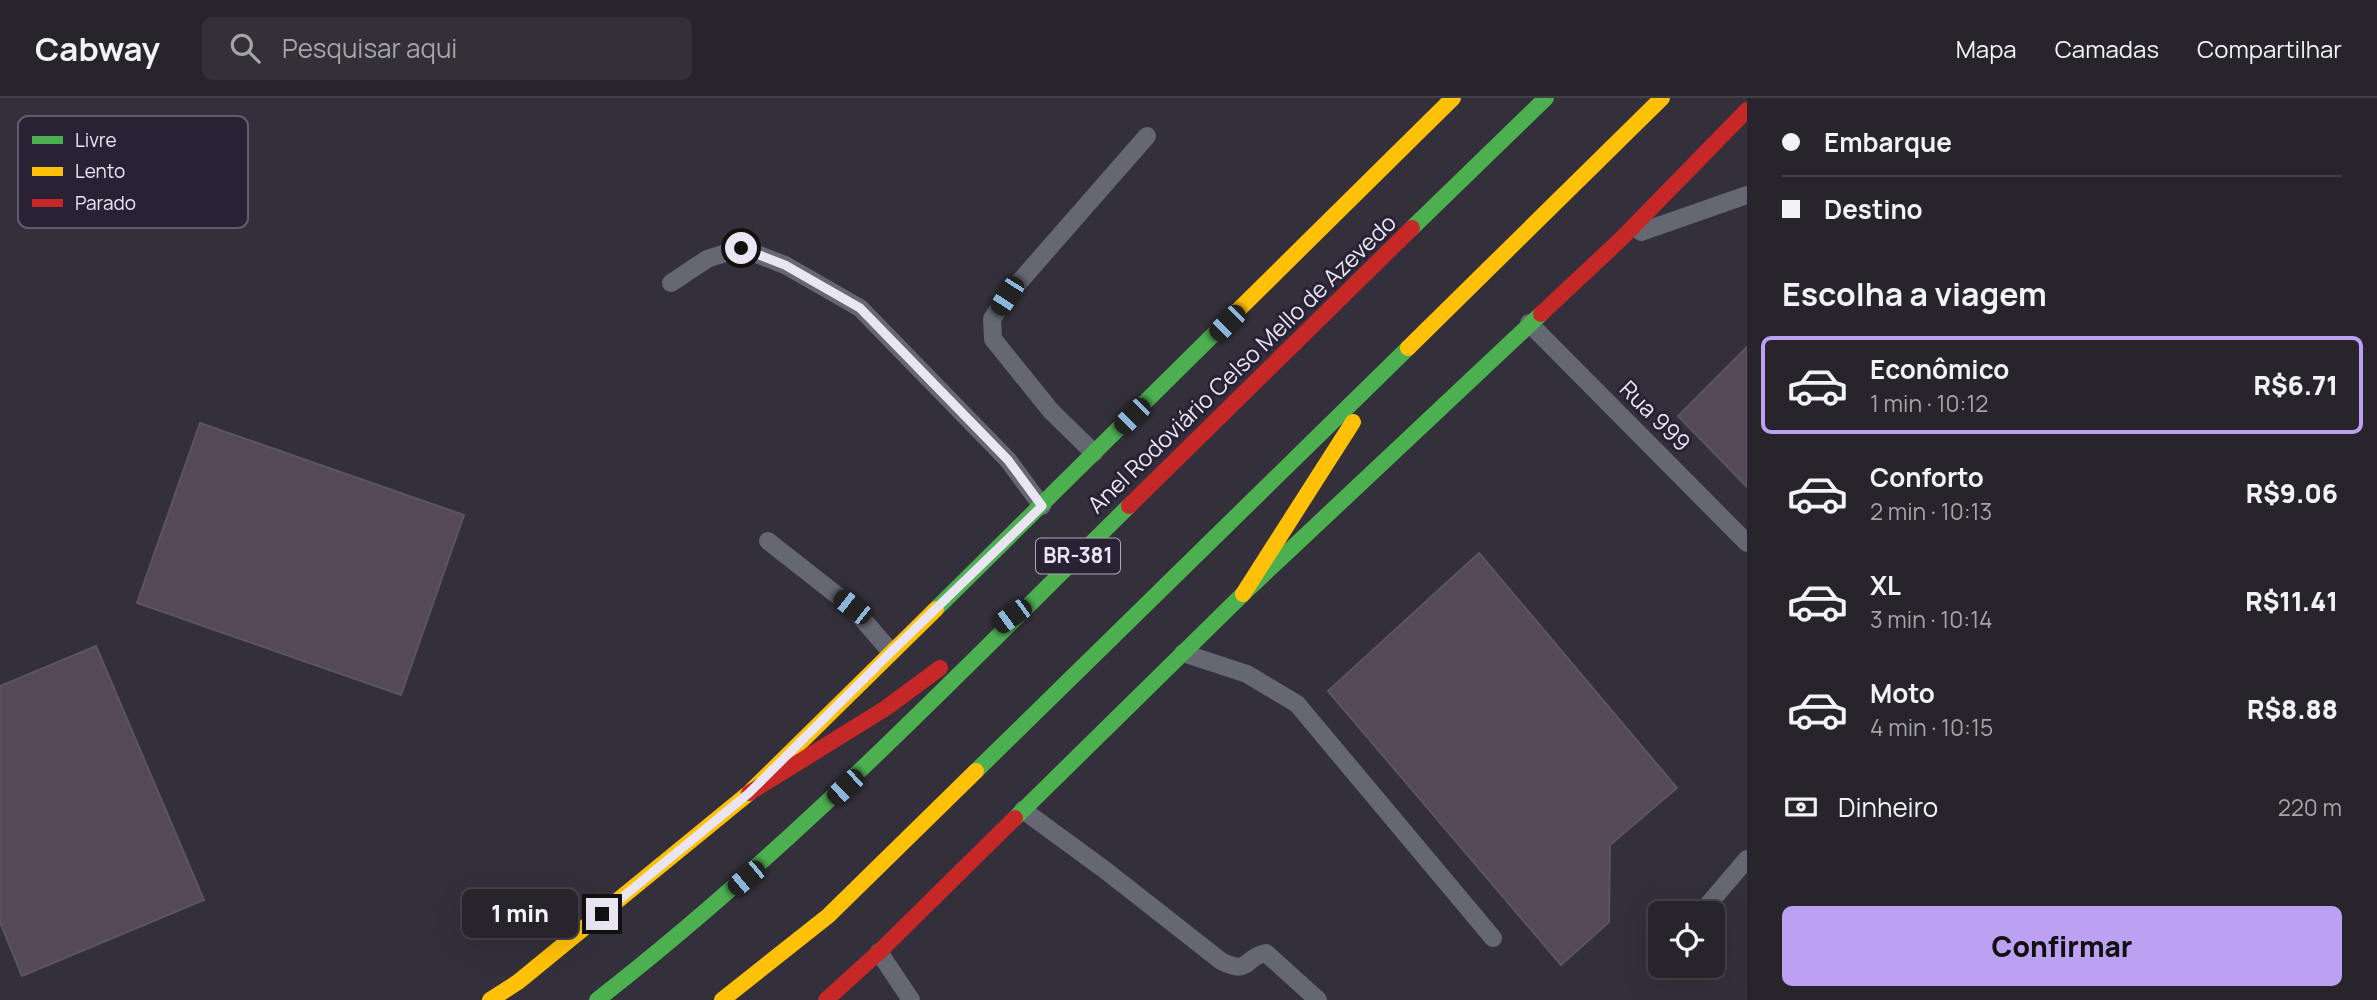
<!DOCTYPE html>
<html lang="pt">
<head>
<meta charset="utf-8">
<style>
  body { margin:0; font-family:Manrope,sans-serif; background:#333038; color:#f1f3f6; height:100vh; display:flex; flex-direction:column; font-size:26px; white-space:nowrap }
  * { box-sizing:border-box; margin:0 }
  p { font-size:23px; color:#a4a4a9 }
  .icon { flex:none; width:38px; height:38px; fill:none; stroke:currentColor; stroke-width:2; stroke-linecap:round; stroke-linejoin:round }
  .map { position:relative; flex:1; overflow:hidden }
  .sheet { display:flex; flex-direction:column; background:#27242c; width:630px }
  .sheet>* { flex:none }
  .banner { display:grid; align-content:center; height:154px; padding:0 35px; background:#27242c }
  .tools { position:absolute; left:1648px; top:803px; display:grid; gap:14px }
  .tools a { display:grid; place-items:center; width:77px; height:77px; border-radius:10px; background:#27242c; box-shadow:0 7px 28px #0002,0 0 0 2px #434148; font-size:35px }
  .end { position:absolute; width:32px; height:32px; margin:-16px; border:9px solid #e9e5f2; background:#111; box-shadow:0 0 0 4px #111 }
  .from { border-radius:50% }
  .bubble { position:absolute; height:49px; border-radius:10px; background:#27242c; box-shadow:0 7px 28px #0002,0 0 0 2px #434148; font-size:23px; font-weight:800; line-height:49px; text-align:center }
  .car { position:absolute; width:21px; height:42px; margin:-21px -10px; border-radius:9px; box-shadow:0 0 5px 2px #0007; background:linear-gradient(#222 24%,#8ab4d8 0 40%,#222 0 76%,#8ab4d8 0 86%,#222 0) }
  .banner b { display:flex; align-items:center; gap:24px; height:66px; font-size:26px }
  .banner b+b { border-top:2px solid #434148 }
  .banner i { width:18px; height:18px; background:#f1f3f6 }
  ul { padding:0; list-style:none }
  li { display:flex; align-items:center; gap:21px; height:98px; margin:0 14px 10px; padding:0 21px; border:4px solid transparent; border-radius:10px }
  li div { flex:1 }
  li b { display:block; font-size:26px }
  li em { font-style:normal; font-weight:800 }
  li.active { border-color:#bca0f2 }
  li>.icon { width:63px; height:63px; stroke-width:1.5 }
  h2 { padding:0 35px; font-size:32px; line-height:84px }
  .pay { display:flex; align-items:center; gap:18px; height:77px; padding:0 35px; font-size:26px }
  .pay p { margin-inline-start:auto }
  .button { display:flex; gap:14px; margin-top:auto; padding:14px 35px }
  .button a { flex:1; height:80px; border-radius:10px; background:#bca0f2; color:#111; font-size:28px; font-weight:800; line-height:80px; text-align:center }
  header { display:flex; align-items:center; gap:42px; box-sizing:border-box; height:98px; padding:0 35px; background:#27242c; border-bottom:2px solid #434148 }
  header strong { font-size:33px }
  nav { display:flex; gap:38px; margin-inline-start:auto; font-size:24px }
  .search { width:490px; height:63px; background:#333038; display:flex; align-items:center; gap:18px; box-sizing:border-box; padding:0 24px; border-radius:10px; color:#a4a4a9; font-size:26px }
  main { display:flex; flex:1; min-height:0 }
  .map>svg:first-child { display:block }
</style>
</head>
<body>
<header>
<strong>Cabway</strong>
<div class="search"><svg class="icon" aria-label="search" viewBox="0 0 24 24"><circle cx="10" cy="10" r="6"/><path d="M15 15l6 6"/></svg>Pesquisar aqui</div>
<nav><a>Mapa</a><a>Camadas</a><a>Compartilhar</a></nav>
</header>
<main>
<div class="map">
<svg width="1747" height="902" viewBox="0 0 1747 902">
  <rect width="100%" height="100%" fill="#34303b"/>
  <g fill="#554858" stroke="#5a555e" stroke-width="2">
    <polygon points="1747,249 1747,389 1678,318"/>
    <polygon points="200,325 464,417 401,597 137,505"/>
    <polygon points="1479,455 1677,690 1610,747 1609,824 1561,867 1328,593"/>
    <polygon points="96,548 204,802 22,878 0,824 0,588"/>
  </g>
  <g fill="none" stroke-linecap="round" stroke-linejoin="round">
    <g stroke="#656772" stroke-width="18">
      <polyline points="1641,134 1747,97"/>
      <polyline points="671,185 707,161 741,150 785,167 860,210 1008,362 1042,408"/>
      <polyline points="1529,225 1747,445"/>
      <polyline points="1094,355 1051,313 993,241 992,221 1007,198 1147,38"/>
      <polyline points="768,443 852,509 891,554"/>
      <polyline points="1183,555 1247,576 1297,606 1493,840"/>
      <path d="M1023 712 1105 772 1221 863C1251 878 1243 859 1266 855L1318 902"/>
      <polyline points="1705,810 1747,761"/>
      <polyline points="879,854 911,902"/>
    </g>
    <g stroke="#4caf50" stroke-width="16">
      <polyline points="1412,130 1546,0"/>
      <polyline points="936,511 1217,233"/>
      <polyline points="976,673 1408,250"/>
      <polyline points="1015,720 1243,496 1541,216"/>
      <path d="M597 902C789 753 956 578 1129 408"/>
    </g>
    <g stroke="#ffc107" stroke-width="16">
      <polyline points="1217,233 1453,0"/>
      <polyline points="1408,250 1662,0"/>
      <polyline points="1243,496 1353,324"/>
      <polyline points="490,902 518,884 749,695 936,511"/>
      <polyline points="722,902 828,818 976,673"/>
    </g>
    <g stroke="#c62828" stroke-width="16">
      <polyline points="1541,216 1621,141 1747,12"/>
      <polyline points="1129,408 1412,130"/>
      <polyline points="749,695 886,610 940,570"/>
      <polyline points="826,902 879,854 1015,720"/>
    </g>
  </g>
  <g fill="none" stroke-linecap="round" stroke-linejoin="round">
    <polyline stroke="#e9e5f2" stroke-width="9" points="602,816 749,695 891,554 1042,408 1008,362 860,210 785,167 741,150"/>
  </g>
  <g text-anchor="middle" stroke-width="6" stroke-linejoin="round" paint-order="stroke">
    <rect fill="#292235" stroke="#afaab9" stroke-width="2" x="1036" y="440.5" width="84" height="35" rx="5"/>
    <g font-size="21" font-weight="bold" fill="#e9e5f2">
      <text x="1078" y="465">BR-381</text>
    </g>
    <g font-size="23" fill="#e9e5f2" stroke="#292235">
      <text transform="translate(1242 266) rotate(-44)" y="8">Anel Rodoviário Celso Mello de Azevedo</text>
      <text transform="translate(1655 318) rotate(45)" y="8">Rua 999</text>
    </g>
  </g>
  <rect x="18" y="18" width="230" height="112" rx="10" fill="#292235" stroke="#635c6e" stroke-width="2"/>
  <rect x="32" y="38" width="31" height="8" fill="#4caf50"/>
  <rect x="32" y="69" width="31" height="9" fill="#ffc107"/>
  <rect x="32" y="101" width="31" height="8" fill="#c62828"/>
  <g font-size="19" fill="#e9e5f2">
    <text x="75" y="49">Livre</text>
    <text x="75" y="80">Lento</text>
    <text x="75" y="112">Parado</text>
  </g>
</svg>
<div class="tools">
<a><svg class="icon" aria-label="locate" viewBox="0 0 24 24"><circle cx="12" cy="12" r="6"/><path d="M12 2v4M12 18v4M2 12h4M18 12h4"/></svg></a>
</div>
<i class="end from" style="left:741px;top:150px"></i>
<i class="end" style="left:602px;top:816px"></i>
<div class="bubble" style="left:462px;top:791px;width:116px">1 min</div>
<i class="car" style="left:1007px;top:198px;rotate:213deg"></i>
<i class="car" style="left:1227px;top:225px;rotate:225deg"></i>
<i class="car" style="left:1132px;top:318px;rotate:225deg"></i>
<i class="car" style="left:852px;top:509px;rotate:308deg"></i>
<i class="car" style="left:1012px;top:518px;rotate:234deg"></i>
<i class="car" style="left:845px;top:689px;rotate:227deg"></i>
<i class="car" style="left:746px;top:780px;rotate:230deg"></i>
</div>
<section class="sheet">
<div class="banner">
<b><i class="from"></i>Embarque</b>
<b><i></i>Destino</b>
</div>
<h2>Escolha a viagem</h2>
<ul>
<li class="active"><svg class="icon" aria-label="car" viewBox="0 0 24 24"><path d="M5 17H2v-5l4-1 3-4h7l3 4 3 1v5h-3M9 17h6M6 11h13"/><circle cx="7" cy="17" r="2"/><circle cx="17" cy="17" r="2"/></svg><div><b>Econômico</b><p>1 min · 10:12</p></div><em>R$6.71</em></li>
<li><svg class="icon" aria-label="car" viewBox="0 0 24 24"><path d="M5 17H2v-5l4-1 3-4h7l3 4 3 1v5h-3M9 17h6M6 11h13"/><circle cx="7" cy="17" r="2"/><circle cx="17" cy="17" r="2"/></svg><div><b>Conforto</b><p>2 min · 10:13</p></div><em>R$9.06</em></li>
<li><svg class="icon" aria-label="car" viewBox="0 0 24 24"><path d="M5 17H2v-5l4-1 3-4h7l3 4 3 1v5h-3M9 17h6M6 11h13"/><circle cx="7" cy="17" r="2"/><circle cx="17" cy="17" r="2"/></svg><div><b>XL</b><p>3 min · 10:14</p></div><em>R$11.41</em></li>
<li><svg class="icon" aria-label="car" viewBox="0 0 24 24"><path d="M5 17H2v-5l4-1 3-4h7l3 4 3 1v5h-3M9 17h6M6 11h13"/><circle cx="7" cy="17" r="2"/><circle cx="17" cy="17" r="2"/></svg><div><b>Moto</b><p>4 min · 10:15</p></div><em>R$8.88</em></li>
</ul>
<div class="pay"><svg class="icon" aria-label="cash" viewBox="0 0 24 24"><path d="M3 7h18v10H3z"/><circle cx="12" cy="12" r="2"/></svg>Dinheiro<p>220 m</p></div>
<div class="button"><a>Confirmar</a></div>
</section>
</main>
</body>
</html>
